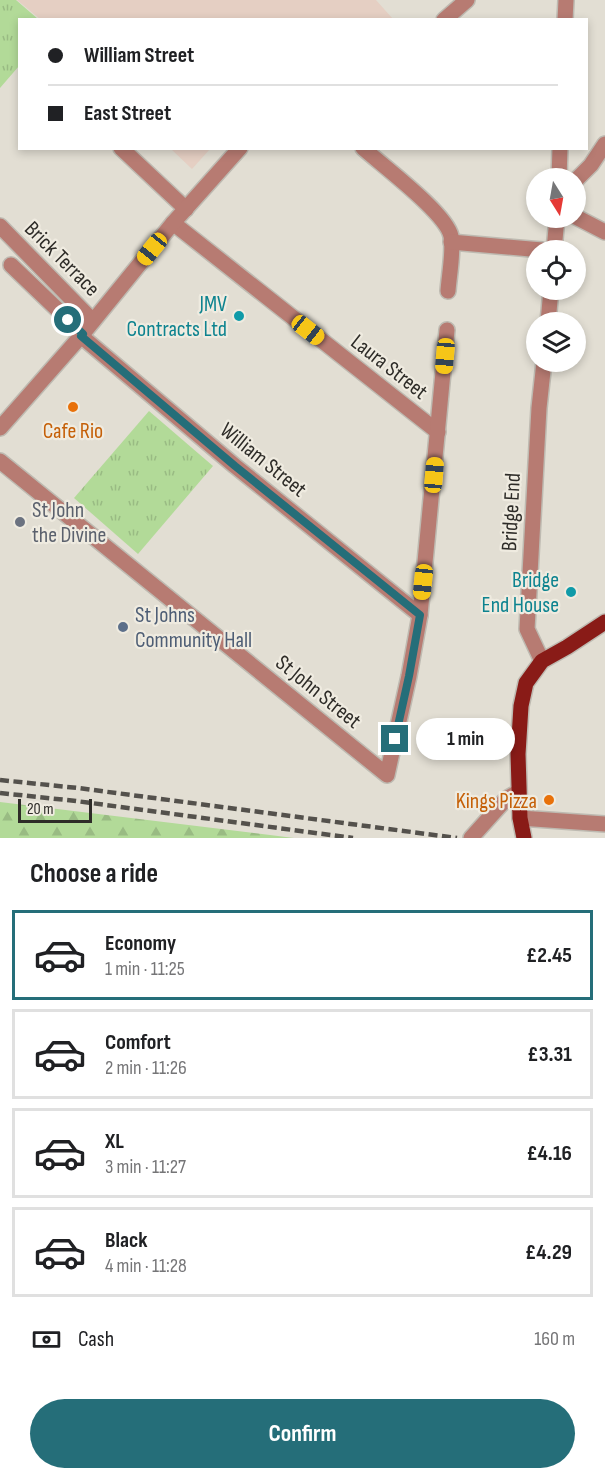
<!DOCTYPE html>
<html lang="en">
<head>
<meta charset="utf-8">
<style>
  body { margin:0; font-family:"Sofia Sans Condensed",sans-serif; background:#f2f2f2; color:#202124; height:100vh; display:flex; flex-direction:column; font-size:22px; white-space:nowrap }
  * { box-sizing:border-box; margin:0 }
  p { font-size:20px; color:#757577 }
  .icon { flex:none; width:33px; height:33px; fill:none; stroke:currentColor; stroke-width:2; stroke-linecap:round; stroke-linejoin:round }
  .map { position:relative; height:838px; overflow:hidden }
  .details { display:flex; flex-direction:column; background:#fff; flex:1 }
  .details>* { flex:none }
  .top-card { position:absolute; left:18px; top:18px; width:570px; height:132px; border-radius:0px; box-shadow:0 3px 9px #0003; display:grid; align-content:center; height:132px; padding:0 30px; background:#fff }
  .needle { width:39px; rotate:169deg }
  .tools { position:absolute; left:526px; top:168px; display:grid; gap:12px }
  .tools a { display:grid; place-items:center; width:60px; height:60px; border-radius:50%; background:#fff; box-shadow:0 3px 9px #0003; font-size:30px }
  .scale { position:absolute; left:18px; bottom:15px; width:74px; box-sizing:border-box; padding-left:6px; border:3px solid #2e2c28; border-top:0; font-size:16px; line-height:21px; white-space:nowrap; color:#2e2c28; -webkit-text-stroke:4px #efebe0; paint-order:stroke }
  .end { position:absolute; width:27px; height:27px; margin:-14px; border:8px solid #256e79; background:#fff; box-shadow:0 0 0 3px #fff }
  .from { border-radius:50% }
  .bubble { position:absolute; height:42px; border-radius:21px; background:#fff; box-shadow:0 3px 9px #0003; font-size:20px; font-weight:700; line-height:42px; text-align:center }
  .car { position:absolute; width:18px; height:36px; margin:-18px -9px; border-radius:8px; box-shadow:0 0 4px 2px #0007; background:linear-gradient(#f5c518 24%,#345 0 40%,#f5c518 0 76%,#345 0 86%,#f5c518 0) }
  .top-card b { display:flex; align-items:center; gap:21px; height:57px; font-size:22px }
  .top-card b+b { border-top:2px solid #e0e0e0 }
  .top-card i { width:15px; height:15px; background:#202124 }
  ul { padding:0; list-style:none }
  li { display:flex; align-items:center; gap:18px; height:90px; margin:0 12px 9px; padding:0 18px; border:3px solid #e0e0e0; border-radius:0px }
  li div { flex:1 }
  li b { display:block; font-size:22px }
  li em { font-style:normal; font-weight:700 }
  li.active { border-color:#256e79 }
  li>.icon { width:54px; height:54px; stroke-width:1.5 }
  h2 { padding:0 30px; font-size:27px; line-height:72px }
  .pay { display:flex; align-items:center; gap:15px; height:66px; padding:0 30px; font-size:22px }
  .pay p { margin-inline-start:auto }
  .cta { display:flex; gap:12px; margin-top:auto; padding:12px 30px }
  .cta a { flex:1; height:69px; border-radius:36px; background:#256e79; color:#fff; font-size:24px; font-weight:700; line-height:69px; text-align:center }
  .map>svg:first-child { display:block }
</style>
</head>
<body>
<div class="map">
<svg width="605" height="838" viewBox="0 0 605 838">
  <defs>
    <pattern id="grass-tufts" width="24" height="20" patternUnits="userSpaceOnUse" patternTransform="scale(1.5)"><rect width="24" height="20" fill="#b2da98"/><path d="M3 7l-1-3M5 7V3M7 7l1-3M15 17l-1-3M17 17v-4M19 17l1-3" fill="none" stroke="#99bb83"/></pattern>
    <pattern id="forest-firs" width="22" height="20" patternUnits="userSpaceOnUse" patternTransform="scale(1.5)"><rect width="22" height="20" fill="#b2da98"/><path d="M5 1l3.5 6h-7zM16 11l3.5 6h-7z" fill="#99bb83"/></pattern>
  </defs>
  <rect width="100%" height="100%" fill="#e2ded3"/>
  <g fill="#e5cfc3">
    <polygon points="17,0 376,0 393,19 40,19"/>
    <polygon points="171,149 210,149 192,169"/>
  </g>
  <g fill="url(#grass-tufts)">
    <polygon points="0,0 16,0 38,19 20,20 19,66 0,88"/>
    <polygon points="149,411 213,466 138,554 74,498"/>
  </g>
  <polygon fill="url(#forest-firs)" points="0,802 294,838 0,838"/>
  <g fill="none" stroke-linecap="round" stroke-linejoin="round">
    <g stroke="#bebab1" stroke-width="18">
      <g id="minor">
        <polyline points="444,20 467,0"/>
        <polyline points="565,20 566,0"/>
        <polyline points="121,148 186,209"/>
        <path d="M363 148C383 166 446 213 451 236 454 250 449 276 448 291"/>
        <polyline points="559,178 560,148"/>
        <polyline points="576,180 591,165 605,144"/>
        <polyline points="576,217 605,232"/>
        <polyline points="173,223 438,432"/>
        <polyline points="0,226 93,321"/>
        <polyline points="451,242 542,250"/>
        <polyline points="554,250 557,218"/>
        <polyline points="11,265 83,334"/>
        <polyline points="548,322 551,290"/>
        <polyline points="81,336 235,466 420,615"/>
        <polyline points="0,428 81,336 173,223 240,148"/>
        <polyline points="0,461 387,775 409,676 420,615 447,330"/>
        <polyline points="542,661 527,629 539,408 544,362"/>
        <polyline points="520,818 605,824"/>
        <polyline points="471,838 506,799 518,792"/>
      </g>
    </g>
    <g stroke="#bebab1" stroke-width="18">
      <polyline id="major" points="524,838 520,818 518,754 521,706 526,683 542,661 567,647 605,622"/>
    </g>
    <use href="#minor" stroke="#b77b72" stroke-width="15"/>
    <use href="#major" stroke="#891b17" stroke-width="15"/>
    <g stroke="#54514c" stroke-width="4.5" stroke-dasharray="9 4.5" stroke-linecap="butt">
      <polyline points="0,780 78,788 457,838"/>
      <polyline points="0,793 76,801 353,838"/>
    </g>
  </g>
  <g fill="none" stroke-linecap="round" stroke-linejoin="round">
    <polyline stroke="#256e79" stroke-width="8" points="68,320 83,334 81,336 235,466 420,615 409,676 395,739"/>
  </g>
  <g fill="#0f9aa8" stroke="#efebe0" stroke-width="2">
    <circle cx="239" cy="316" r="6"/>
    <circle cx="571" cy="592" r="6"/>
  </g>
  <g fill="#e8710a" stroke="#efebe0" stroke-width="2">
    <circle cx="73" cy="407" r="6"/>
    <circle cx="549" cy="800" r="6"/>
  </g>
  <circle fill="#6b7280" stroke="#efebe0" stroke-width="2" cx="20" cy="522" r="6"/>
  <circle fill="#5c6f8a" stroke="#efebe0" stroke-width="2" cx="123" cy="627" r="6"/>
  <g text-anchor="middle" stroke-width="4.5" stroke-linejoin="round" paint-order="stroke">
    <g font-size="22" fill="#2e2c28" stroke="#efebe0">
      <text transform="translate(63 258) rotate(45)" y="8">Brick Terrace</text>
      <text transform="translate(390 366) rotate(38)" y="8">Laura Street</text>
      <text transform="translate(264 459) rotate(39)" y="8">William Street</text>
      <text transform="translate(510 512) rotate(-87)" y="8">Bridge End</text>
      <text transform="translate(319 691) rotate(39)" y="8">St John Street</text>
    </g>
    <g font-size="22" fill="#0d838f" stroke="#efebe0" text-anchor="end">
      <text x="227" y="311">JMV<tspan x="227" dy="25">Contracts Ltd</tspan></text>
      <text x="559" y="587">Bridge<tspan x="559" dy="25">End House</tspan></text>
    </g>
    <g font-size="22" fill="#c56008" stroke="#efebe0">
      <text x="73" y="438">Cafe Rio</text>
      <text x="537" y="808" text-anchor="end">Kings Pizza</text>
    </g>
    <g font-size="22" fill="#5b616d" stroke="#efebe0" text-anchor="start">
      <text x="32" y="517">St John<tspan x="32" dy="25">the Divine</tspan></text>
    </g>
    <g font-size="22" fill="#4e5e75" stroke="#efebe0" text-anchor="start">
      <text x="135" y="622">St Johns<tspan x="135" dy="25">Community Hall</tspan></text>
    </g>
  </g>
</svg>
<div class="tools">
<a><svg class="needle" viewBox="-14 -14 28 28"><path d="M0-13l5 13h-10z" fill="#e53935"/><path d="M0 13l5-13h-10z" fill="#757577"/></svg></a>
<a><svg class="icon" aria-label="locate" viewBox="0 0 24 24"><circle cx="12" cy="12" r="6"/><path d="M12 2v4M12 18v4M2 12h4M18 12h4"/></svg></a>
<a><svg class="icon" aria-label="layers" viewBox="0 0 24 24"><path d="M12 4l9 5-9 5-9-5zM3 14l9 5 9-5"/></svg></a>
</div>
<div class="scale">20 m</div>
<i class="end from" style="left:68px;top:320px"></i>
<i class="end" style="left:395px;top:739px"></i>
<div class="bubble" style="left:416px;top:718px;width:99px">1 min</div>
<i class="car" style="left:152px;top:249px;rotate:219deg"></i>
<i class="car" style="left:308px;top:330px;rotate:128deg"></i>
<i class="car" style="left:445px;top:356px;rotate:185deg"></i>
<i class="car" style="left:434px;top:475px;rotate:5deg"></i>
<i class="car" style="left:423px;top:582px;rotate:186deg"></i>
<div class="top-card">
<b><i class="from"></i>William Street</b>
<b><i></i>East Street</b>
</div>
</div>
<section class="details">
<h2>Choose a ride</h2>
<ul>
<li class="active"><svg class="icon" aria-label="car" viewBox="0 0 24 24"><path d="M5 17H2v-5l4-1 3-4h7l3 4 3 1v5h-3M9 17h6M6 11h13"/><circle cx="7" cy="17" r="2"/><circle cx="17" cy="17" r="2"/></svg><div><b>Economy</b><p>1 min · 11:25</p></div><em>£2.45</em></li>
<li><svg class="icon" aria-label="car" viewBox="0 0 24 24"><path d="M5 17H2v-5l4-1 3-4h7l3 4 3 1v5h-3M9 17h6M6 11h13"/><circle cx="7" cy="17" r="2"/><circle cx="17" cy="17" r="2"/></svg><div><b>Comfort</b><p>2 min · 11:26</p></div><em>£3.31</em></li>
<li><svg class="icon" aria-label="car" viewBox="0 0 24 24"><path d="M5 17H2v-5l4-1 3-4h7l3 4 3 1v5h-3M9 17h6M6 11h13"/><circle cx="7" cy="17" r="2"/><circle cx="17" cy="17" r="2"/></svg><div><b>XL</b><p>3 min · 11:27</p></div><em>£4.16</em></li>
<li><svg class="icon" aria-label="car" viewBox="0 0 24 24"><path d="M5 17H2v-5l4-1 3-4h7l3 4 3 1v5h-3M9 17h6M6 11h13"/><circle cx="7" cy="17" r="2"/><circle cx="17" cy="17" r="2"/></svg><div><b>Black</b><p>4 min · 11:28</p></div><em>£4.29</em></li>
</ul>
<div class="pay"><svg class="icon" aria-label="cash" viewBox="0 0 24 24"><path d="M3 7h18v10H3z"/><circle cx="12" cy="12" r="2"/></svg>Cash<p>160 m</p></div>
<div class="cta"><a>Confirm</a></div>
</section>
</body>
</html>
